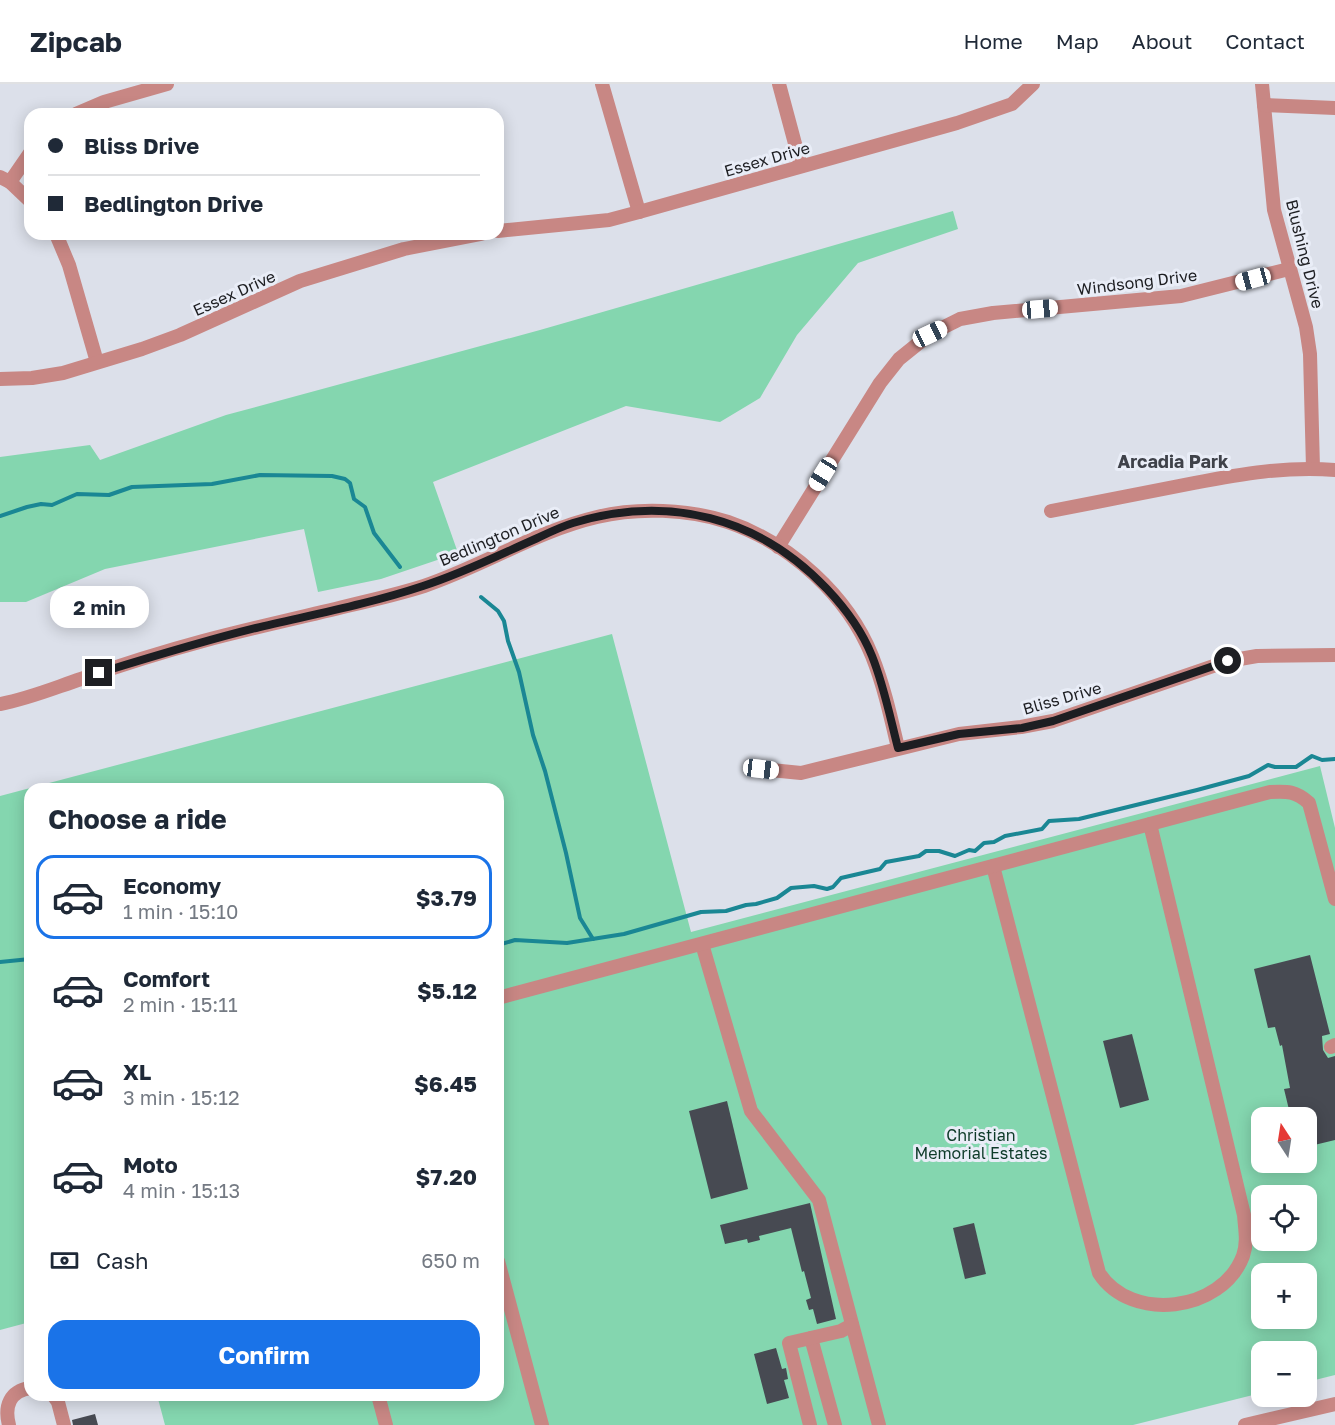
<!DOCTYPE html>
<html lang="en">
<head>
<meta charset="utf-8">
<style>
  body { margin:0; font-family:"Golos Text",sans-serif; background:#f2f2f3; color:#1f2937; height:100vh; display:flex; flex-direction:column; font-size:22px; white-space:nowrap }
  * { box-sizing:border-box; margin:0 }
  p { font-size:20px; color:#747a83 }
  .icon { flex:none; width:33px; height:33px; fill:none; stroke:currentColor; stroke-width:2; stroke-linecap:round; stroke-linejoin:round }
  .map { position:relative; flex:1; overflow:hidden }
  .details { position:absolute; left:24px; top:699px; width:480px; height:618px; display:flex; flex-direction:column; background:#fff; border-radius:18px; box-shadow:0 3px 15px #0003 }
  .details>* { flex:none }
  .hud { position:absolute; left:24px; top:24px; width:480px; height:132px; border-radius:18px; box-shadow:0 3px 15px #0003; display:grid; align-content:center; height:132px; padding:0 24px; background:#fff }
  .needle { width:39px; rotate:348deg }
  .fabs { position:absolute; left:1251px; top:1023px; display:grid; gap:12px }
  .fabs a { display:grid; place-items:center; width:66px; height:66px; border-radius:12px; background:#fff; box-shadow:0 3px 15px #0003; font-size:30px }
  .end { position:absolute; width:27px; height:27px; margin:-14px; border:8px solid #1d1e22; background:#fff; box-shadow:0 0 0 3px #fff }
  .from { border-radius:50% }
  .bubble { position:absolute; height:42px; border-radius:18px; background:#fff; box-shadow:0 3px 15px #0003; font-size:20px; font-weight:700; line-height:42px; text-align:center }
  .car { position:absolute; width:18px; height:36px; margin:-18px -9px; border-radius:8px; box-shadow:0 0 4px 2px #0007; background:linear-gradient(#fff 24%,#345 0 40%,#fff 0 76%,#345 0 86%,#fff 0) }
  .hud b { display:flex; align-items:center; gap:21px; height:57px; font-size:22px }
  .hud b+b { border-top:2px solid #e0e1e3 }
  .hud i { width:15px; height:15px; background:#1f2937 }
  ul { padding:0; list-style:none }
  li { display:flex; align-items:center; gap:18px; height:84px; margin:0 12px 9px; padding:0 12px; border:3px solid transparent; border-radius:18px }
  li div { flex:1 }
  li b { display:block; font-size:22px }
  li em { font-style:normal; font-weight:700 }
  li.on { border-color:#1a73e8 }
  li>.icon { width:54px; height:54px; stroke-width:1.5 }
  h2 { padding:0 24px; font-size:27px; line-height:72px }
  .pay { display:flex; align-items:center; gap:15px; height:66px; padding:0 24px; font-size:22px }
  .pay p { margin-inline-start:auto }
  .cta { display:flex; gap:12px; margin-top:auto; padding:12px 24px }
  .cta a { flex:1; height:69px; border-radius:18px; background:#1a73e8; color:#fff; font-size:24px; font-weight:700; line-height:69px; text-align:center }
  header { display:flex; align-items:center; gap:36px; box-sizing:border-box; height:84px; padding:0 30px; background:#fff; border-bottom:2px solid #e0e1e3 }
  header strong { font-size:28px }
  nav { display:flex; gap:33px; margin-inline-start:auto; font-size:21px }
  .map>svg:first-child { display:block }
</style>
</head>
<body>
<header>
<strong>Zipcab</strong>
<nav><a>Home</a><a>Map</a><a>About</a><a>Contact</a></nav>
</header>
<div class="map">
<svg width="1335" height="1341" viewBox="0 0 1335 1341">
  <rect width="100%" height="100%" fill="#dce0ea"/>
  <g fill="#84d6af" fill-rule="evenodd">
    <polygon points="953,127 958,145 858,179 797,251 760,314 720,338 626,322 433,398 458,469 381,495 318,508 304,445 105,485 26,518 0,518 0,373 90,361 100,376 226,331 540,246"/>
    <path d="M612 550 691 848 1320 682 1335 744V1291L1307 1298 1306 1268H1262L1261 1309 1133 1341H165L157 1311H498V705H30V1238L0 1246V712ZM1262 1034H1306V1078H1262ZM1262 1112H1306V1156H1262ZM1262 1190H1306V1234H1262Z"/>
  </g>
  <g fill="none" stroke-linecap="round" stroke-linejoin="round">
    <g stroke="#1a8794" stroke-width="4">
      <polyline points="0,432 27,423 41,420 52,421 77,410 109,411 132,403 212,400 260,391 332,392 345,395 350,399 354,415 365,423 374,449 400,483"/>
      <polyline points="481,513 498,527 504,537 508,557 519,588 533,651 545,687 566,769 580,834 593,855"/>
      <polyline points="498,861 515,856 567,859 624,850 701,828 726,827 746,821 756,820 777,814 791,804 814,802 827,805 833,803 841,794 880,785 886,778 919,772 926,767 939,767 955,772 969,766 975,767 984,759 994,758 1005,752 1042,745 1049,737 1079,735 1197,706 1249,692 1268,681 1275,683 1296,683 1312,672 1322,676 1335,675"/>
      <polyline points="0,878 30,875"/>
    </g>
  </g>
  <g fill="#474a52">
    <polygon points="1310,871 1330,950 1322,952 1323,966 1328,974 1335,972 1335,1056 1306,1063 1306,1034 1291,1034 1284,1005 1290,1004 1282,961 1280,962 1275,943 1268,944 1254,885"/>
    <polygon points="1132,950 1149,1016 1120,1024 1103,957"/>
    <polygon points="727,1017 748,1105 711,1115 689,1027"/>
    <polygon points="810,1119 836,1235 817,1240 813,1225 809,1226 806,1216 811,1214 804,1187 802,1188 791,1144 759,1152 760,1156 748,1159 747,1155 725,1160 720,1141"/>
    <polygon points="974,1139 986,1190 965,1195 953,1144"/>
    <polygon points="776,1264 782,1285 786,1284 788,1295 784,1296 789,1314 767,1320 754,1270"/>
    <polygon points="95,1330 98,1341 73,1341 72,1336"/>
  </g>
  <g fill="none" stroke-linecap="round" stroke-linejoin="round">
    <g stroke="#c88784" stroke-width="14">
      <polyline points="602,0 639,128"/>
      <polyline points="779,0 801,82"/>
      <polyline points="1262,0 1274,126 1306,243 1310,270 1313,384"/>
      <polyline points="1264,21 1335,24"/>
      <polyline points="76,30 104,18 167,0"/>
      <polyline points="0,93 10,98 30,117"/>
      <polyline points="10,98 30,69"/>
      <polyline points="498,147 609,136 639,128 957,39 1012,20 1033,0"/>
      <polyline points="56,150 69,181 97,278"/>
      <polyline points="0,295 32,294 63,289 142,265 180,251 300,197 404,165 481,150"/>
      <path d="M1051 427C1099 418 1146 408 1194 399 1241 390 1287 382 1335 386"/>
      <polyline points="778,463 880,299 899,275 930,250 960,235 993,229 1181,212 1289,185"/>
      <path d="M0 620C28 615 54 604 81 595 121 581 162 568 203 557 251 544 299 534 347 522 373 516 399 510 424 502 483 482 537 447 597 433 638 423 688 425 728 438 790 459 848 512 872 572 884 602 891 634 898 664"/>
      <polyline points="761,685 801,689 959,650 1021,643 1053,637 1228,577 1257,572 1335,571"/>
      <path d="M993 782 1099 1189C1131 1239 1222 1228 1243 1172 1248 1158 1245 1145 1244 1131L1150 740"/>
      <polyline points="702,860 751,1027 819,1116 879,1341"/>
      <path d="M498 914 1270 708C1287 707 1296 707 1309 719L1335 815"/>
      <polyline points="1331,963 1335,961"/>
      <polyline points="498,1177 542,1341"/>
      <polyline points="811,1254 835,1341"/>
      <polyline points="53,1311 58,1318 64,1341"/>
      <polyline points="378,1311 386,1341"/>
      <path d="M9 1341C4 1322 10 1307 30 1304"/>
      <polyline points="810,1341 789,1259 841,1247 852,1241"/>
      <polyline points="1245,1341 1335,1320"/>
    </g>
  </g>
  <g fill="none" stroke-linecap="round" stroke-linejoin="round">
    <path stroke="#1d1e22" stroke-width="8" d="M99 589C151 573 203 557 256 544 311 531 369 520 423 502 461 490 497 472 533 456 546 450 560 443 573 439 668 410 759 433 827 505 845 524 862 547 872 572 884 602 890 633 898 664L959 650 1022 644 1053 637 1228 577"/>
  </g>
  <g text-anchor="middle" stroke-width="6" stroke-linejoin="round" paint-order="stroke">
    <g font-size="16" fill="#1d1e22" stroke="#e9edf7">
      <text transform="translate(767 75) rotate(-16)" y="6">Essex Drive</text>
      <text transform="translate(1305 170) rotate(76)" y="6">Blushing Drive</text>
      <text transform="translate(1137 198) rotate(-7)" y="6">Windsong Drive</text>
      <text transform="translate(234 209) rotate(-24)" y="6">Essex Drive</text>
      <text transform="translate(499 452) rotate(-23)" y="6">Bedlington Drive</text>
      <text transform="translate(1062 614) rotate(-16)" y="6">Bliss Drive</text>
    </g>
    <g font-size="16" fill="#0e3b29" stroke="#e9edf7">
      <text x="981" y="1057">Christian<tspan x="981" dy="18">Memorial Estates</tspan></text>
    </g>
    <g font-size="18" font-weight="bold" fill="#3f424a" stroke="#e9edf7">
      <text x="1173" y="384">Arcadia Park</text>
    </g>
  </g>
</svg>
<div class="fabs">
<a><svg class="needle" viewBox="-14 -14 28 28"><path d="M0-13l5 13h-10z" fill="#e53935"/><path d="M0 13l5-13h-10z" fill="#747a83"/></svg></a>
<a><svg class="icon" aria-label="locate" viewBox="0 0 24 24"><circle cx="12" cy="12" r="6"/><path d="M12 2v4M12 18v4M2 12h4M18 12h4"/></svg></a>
<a>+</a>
<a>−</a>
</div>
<i class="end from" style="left:1228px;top:577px"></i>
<i class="end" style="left:99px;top:589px"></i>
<div class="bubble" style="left:50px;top:502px;width:99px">2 min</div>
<i class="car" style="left:1253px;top:195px;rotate:255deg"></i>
<i class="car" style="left:1040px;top:225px;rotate:85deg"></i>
<i class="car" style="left:930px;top:250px;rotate:65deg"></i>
<i class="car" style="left:823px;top:390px;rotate:212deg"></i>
<i class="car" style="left:761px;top:685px;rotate:97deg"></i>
<div class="hud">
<b><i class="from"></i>Bliss Drive</b>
<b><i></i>Bedlington Drive</b>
</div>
<section class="details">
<h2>Choose a ride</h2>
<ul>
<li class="on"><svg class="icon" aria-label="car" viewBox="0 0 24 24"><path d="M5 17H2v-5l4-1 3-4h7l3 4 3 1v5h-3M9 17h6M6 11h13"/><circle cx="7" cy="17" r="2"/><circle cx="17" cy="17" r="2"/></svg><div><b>Economy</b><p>1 min · 15:10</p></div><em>$3.79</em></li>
<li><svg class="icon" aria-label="car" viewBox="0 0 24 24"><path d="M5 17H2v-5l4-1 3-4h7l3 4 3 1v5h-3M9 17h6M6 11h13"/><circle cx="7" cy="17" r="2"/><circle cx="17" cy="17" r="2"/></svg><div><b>Comfort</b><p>2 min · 15:11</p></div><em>$5.12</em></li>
<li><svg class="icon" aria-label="car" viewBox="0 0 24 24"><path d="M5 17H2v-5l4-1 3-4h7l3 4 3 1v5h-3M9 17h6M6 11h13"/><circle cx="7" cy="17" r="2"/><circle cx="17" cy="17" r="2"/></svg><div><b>XL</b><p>3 min · 15:12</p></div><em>$6.45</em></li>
<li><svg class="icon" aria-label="car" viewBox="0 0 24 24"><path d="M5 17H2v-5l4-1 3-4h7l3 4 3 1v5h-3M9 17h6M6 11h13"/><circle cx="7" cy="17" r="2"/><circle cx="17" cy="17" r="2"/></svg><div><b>Moto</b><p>4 min · 15:13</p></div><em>$7.20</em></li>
</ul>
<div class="pay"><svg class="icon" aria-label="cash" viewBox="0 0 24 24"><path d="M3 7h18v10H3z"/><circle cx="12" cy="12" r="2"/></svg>Cash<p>650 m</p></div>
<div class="cta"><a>Confirm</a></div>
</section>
</div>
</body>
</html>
